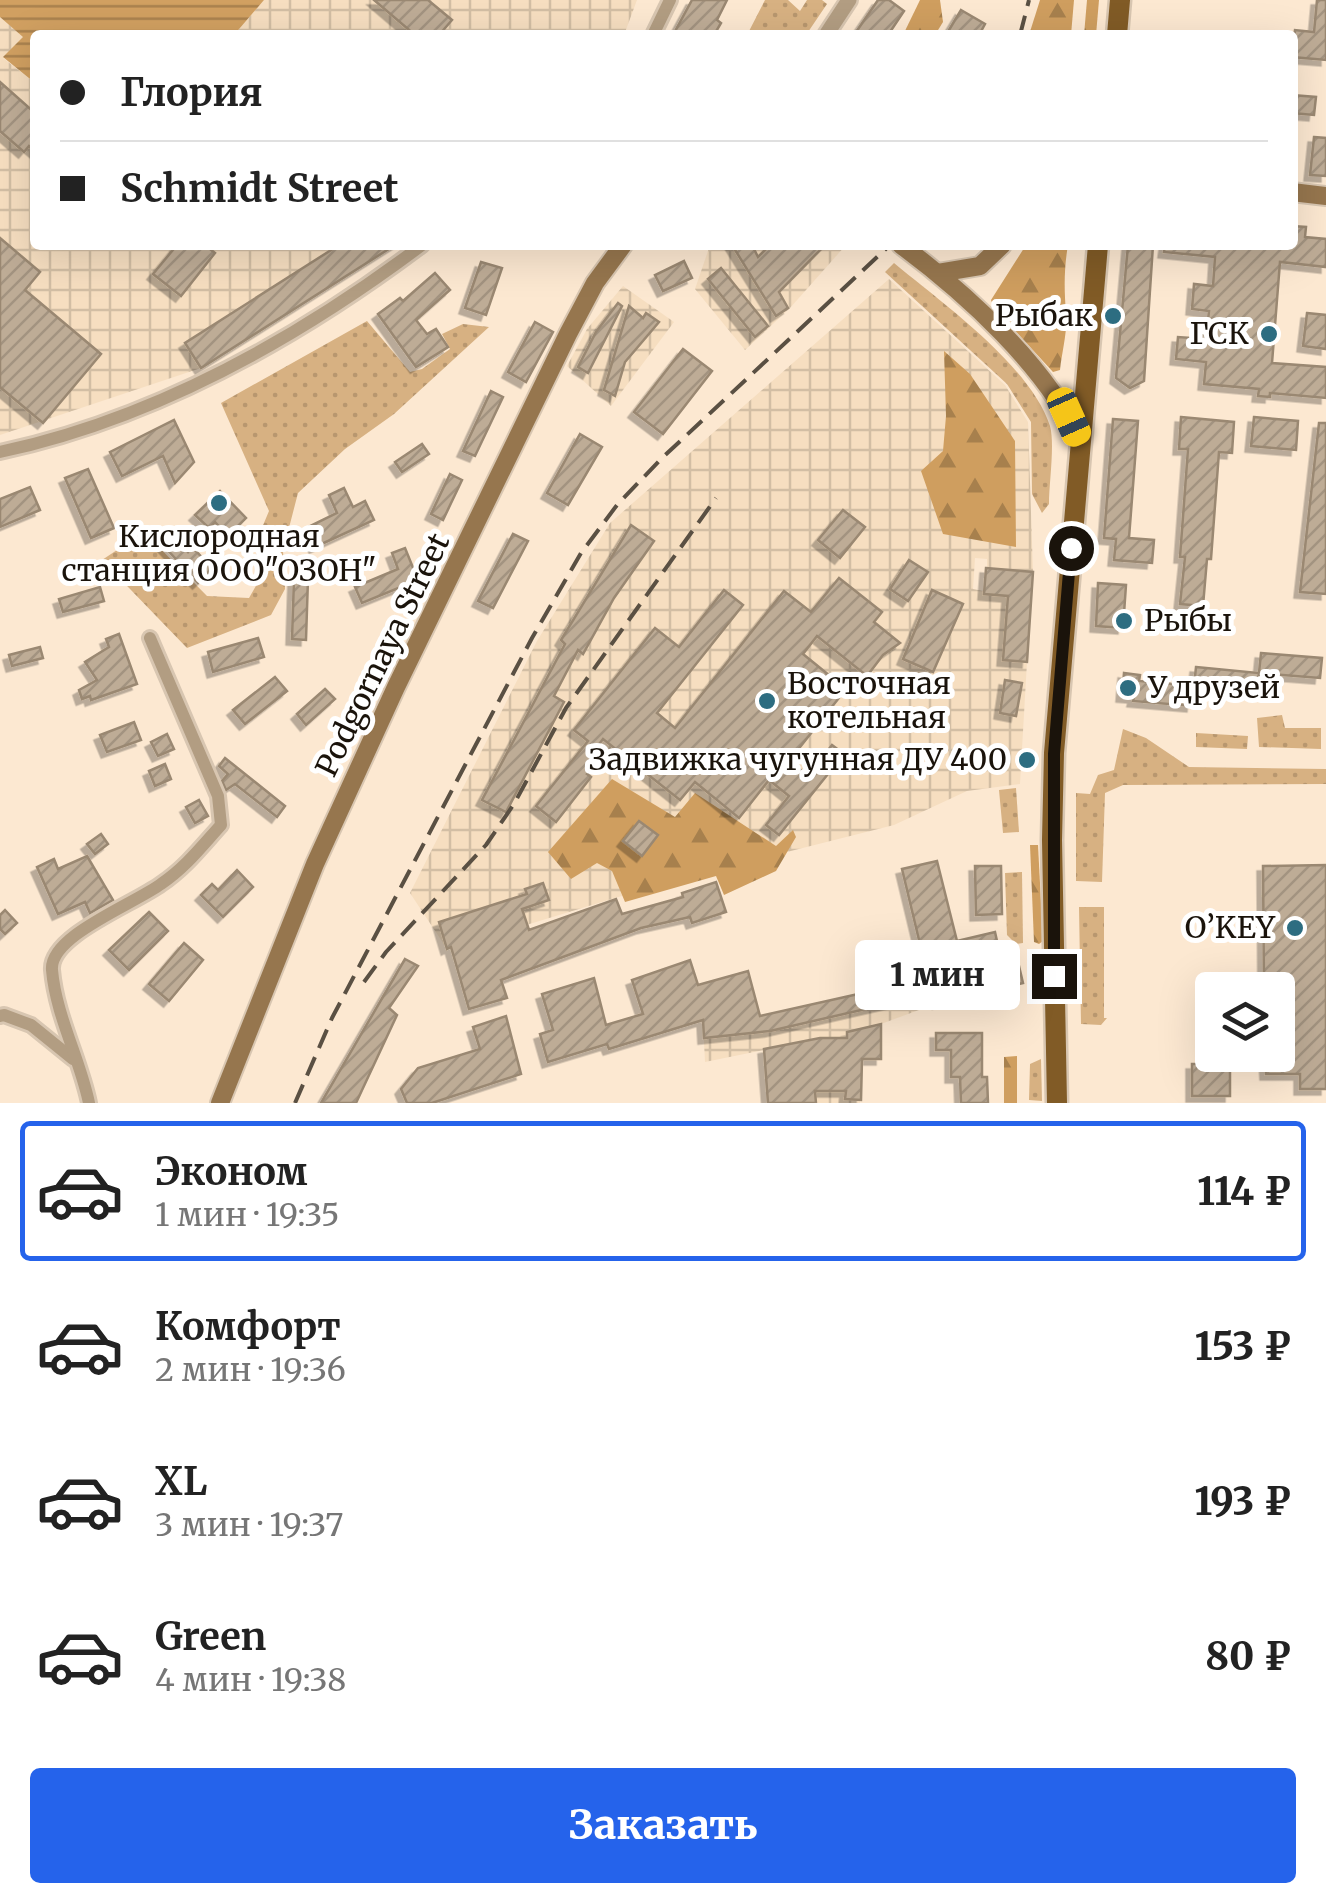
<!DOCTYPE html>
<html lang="ru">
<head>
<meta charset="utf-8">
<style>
  body { margin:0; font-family:Merriweather,serif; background:#f6f6f6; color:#222; height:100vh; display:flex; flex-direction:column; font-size:38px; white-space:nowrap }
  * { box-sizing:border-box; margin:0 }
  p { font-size:32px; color:#767676 }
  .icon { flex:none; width:55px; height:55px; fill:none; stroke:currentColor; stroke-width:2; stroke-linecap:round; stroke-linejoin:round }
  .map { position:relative; height:1103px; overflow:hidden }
  .details { display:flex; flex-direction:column; background:#fff; flex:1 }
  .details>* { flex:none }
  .hud { position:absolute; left:30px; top:30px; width:1268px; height:220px; border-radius:10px; box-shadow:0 10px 40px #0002; display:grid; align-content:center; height:220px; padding:0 30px; background:#fff }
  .buttons { position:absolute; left:1195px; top:972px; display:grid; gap:20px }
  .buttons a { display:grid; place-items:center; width:100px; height:100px; border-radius:10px; background:#fff; box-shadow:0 10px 40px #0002; font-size:50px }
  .end { position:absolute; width:45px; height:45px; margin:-22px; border:12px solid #1a130b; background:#fff; box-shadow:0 0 0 5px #fff }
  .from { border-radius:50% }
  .bubble { position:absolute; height:70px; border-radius:10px; background:#fff; box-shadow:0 10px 40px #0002; font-size:32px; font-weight:800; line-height:70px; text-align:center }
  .car { position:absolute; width:30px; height:60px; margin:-30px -15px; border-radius:12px; box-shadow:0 0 8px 2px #0007; background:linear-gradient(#f5c518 24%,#345 0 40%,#f5c518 0 76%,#345 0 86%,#f5c518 0) }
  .hud b { display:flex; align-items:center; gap:35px; height:95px; font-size:38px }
  .hud b+b { border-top:2px solid #e0e0e0 }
  .hud i { width:25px; height:25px; background:#222 }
  ul { padding:18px 0 0; list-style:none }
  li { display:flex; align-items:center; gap:30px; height:140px; margin:0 20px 15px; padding:0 10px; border:5px solid transparent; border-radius:10px }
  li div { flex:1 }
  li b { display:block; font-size:38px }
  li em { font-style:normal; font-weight:800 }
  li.current { border-color:#2563eb }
  li>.icon { width:90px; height:90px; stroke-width:1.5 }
  .button { display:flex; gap:20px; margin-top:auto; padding:20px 30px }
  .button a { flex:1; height:115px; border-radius:10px; background:#2563eb; color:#fff; font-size:40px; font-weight:800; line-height:115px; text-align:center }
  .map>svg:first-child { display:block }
</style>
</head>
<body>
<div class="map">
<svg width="1326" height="1103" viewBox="0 0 1326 1103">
  <defs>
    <pattern id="industrial-grid" width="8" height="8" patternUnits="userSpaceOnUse" patternTransform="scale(2.5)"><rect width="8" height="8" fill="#f6dec0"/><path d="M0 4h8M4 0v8" fill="none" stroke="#d2bea4"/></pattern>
    <pattern id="grass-dots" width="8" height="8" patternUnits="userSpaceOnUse" patternTransform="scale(2.5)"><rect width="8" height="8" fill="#d7b182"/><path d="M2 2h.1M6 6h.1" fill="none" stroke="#b8976f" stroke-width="1.8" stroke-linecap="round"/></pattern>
    <pattern id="forest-firs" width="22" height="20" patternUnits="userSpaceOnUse" patternTransform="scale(2.5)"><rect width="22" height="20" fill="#cf9e5f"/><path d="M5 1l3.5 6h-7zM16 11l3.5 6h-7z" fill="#a7804d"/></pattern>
    <pattern id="water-rules" width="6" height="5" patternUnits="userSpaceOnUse" patternTransform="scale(2.5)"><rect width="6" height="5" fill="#d1a061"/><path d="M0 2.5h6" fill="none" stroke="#a9814e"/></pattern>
    <pattern id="building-hatch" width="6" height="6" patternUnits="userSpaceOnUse" patternTransform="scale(2.5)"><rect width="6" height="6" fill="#beac96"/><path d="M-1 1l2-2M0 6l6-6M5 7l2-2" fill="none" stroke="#a39380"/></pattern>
    <filter id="shadow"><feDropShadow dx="-5.5" dy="5.5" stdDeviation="0" flood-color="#0004"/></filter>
  </defs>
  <rect width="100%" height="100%" fill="#fce8d1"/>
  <g fill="url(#industrial-grid)">
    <polygon points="264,0 637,0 624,35 234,35"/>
    <polygon points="0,17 24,37 3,58 35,83 35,245 339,245 186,342 201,368 0,435"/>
    <polygon points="710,245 846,245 790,308 745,350 695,289"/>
    <polygon points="889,279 1005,385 1028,422 1033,572 987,568 987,559 975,558 973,589 1008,596 1027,662 1020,784 967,791 894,825 668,882 447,949 410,893 537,641 610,523"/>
    <polygon points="623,286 674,322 611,406 567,366 587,329"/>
    <polygon points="1019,966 1023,983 938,1003 881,1024 881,1059 862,1059 860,1103 767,1103 764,1050 705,1062 703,1021 771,1015 919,980 934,986"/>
  </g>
  <g fill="url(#grass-dots)">
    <polygon points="765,0 788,0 800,11 807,0 822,0 827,4 806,35 747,35"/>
    <path d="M894 263C942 303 1030 365 1050 426 1055 444 1049 483 1049 504L1042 513 1032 494 1031 422 1007 384 885 272Z"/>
    <polygon points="367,321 410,372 422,369 450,349 442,334 463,324 489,327 394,414 345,449 298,493 283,551 285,589 271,615 187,648 102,560 144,532 207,596 249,598 257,584 256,542 269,511 221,403"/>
    <polygon points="1282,715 1285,728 1321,728 1321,749 1259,747 1257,718"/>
    <polygon points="1123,729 1146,738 1189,767 1326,769 1326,784 1123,785 1105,793 1102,882 1076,881 1076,793 1090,794 1098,775 1114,770"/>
    <polygon points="1196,733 1248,736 1247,749 1196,747"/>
    <polygon points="1016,788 1019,832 1003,833 999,790"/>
    <polygon points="1022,872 1023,943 1016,944 1007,935 1005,873"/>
    <polygon points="1079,907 1104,907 1104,1018 1107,1018 1101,1025 1081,1024"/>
    <polygon points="1041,1059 1042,1101 1029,1100 1030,1064"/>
  </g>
  <g fill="url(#forest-firs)">
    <polygon points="920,0 940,0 943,22 935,35 903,35"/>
    <polygon points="1040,0 1074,0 1071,35 1029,35"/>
    <polygon points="1087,0 1099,0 1096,35 1084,35"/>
    <path d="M1026 245H1068C1064 268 1064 289 1066 312 1068 330 1062 351 1060 370L1053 372 994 308 991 300Z"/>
    <polygon points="944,351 970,374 1015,441 1016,547 943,534 921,471 943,451 946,416"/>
    <polygon points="612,779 675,817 695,793 776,846 793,830 796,837 776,871 724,895 716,876 625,902 612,871 597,863 571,879 548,852"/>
    <polygon points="1030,845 1038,845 1043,941 1039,944 1034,942"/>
    <polygon points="1017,1056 1017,1103 1004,1103 1004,1057"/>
  </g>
  <polygon fill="url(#water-rules)" points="0,0 264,0 234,35 35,35 35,83 3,57 23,37 0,17"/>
  <g fill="url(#building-hatch)" stroke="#9a8872" stroke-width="2.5" filter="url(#shadow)">
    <polygon points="374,0 428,0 452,20 439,35 415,35"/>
    <polygon points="692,0 727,0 717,20 721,23 714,35 673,35"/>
    <polygon points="878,0 889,0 904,11 888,35 854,35"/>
    <polygon points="1317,0 1326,0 1326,60 1292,57 1295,30 1314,32"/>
    <polygon points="961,10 985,24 979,35 946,35"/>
    <polygon points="0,82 35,113 35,151 29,146 24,152 0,131"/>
    <polygon points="1292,95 1316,97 1314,115 1292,113"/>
    <polygon points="1314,137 1326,138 1326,176 1310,175"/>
    <polygon points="1292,226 1306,227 1305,237 1326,239 1326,267 1280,262 1272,363 1326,367 1326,398 1270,393 1270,397 1258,396 1259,389 1204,384 1206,362 1176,359 1178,337 1206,339 1209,311 1192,309 1194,284 1213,286 1215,257 1164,252 1165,245 1292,245"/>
    <polygon points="0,238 40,272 25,290 101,354 43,423 0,387"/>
    <polygon points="177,245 205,245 215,253 181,296 153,274"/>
    <polygon points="339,245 395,245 201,368 185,343"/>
    <polygon points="732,245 752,245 758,257 770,245 825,245 779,292 788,308 776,316"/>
    <polygon points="1128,245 1153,245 1144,381 1130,388 1116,378"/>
    <polygon points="684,261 692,278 663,291 655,275"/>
    <polygon points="481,262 502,268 486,315 465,308"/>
    <polygon points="721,268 768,326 755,337 708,279"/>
    <polygon points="435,273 450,290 416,320 427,334 436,329 448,347 416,367 378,314 400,298 403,301"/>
    <polygon points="618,303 622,306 588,373 578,367 596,332"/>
    <polygon points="629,306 643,318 646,313 659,322 625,362 615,396 604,390"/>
    <polygon points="1307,313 1326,315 1326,349 1303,346"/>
    <polygon points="535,322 553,332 526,382 508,372"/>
    <polygon points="683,349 712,371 663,434 634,412"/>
    <polygon points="491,391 503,397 475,456 463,451"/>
    <polygon points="1181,417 1234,422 1232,453 1219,452 1211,559 1207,559 1203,606 1180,604 1185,557 1180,557 1188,449 1179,449"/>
    <polygon points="1254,417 1298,421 1296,450 1251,446"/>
    <polygon points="1113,419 1138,421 1129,538 1154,540 1152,563 1114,560 1116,539 1104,538"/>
    <polygon points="174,420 194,462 175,483 163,456 122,476 110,452"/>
    <polygon points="1319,423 1326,423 1326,594 1300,592"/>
    <polygon points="580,434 602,447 568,505 547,493"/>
    <polygon points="422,444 429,454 402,472 395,462"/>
    <polygon points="88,469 114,528 91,538 65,478"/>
    <polygon points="450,474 462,480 443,520 431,514"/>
    <polygon points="30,487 40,510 0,527 0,499"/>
    <polygon points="344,488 353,507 365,501 374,520 315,547 306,528 337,513 329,495"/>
    <polygon points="220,491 246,518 228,536 215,522 209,528 195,515"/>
    <polygon points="843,510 865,527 840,558 818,540"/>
    <polygon points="631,525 654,541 614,598 583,654 578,650 554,696 564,702 506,812 482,800 565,644 561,640"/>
    <polygon points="513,534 528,541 493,608 478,601"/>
    <polygon points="173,535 188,552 192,547 213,569 198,583 163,545"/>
    <polygon points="405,548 418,580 362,603 355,587 398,569 392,553"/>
    <polygon points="909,560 928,572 908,601 890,589"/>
    <polygon points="986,568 1033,572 1027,662 1003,660 1008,596 984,594"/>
    <polygon points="294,578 308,579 306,640 292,639"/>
    <polygon points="839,578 882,612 874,622 900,643 883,655 867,676 817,636 803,654 846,689 789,761 808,776 832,745 844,754 779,835 766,825 789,796 769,780 739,818 695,782 680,800 603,739 590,756 596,762 587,774 591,777 556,822 536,806 588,741 574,730 655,628 679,647 724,590 743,605 657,713 675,728 784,591 811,612"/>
    <polygon points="1098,583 1126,585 1123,628 1096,626"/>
    <polygon points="100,587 104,601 63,612 59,599"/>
    <polygon points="932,590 963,604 933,672 903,659"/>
    <polygon points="119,634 137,684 91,700 90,696 82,699 79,690 97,680 85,662 109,647 106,639"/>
    <polygon points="258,638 264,657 213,672 208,652"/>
    <polygon points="40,647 43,658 12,666 9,655"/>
    <polygon points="1261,653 1322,658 1320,678 1259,673"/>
    <polygon points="1196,667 1259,673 1257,692 1194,686"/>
    <polygon points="1124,673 1140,675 1139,681 1194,686 1192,706 1133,701 1134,697 1122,696"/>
    <polygon points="275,677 287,691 245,724 233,710"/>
    <polygon points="1005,680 1022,683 1016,716 1000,713"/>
    <polygon points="325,689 335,699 306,725 297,714"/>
    <polygon points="134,722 141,740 107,752 100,735"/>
    <polygon points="167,734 174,749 158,756 151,742"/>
    <polygon points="225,758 285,806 277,817 235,784 226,790 222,781 228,774 219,766"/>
    <polygon points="165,764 171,779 155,786 149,771"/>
    <polygon points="199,800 208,816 195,823 186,807"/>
    <polygon points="639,821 658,835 642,856 623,841"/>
    <polygon points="101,834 108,844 95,854 87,844"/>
    <polygon points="87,856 113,900 90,913 85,902 58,914 37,867 54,859 58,869"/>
    <polygon points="937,861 957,941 995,932 999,950 916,968 922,996 770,1031 704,1038 703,1020 609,1049 607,1044 548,1062 540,1034 553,1030 542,994 594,978 606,1025 643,1014 632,980 690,960 698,985 748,971 760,1016 885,988 876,955 920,944 902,869"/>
    <polygon points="1326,865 1326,1089 1300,1089 1300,1074 1266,1074 1265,1055 1278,1055 1278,990 1264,990 1263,866"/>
    <polygon points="975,866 1001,866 1002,914 976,915"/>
    <polygon points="237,870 253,887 223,917 201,895 212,884 218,890"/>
    <polygon points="716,882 726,912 692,923 690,917 641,928 501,980 507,998 469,1009 451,947 447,949 439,922 527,894 525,889 543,883 549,900 522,909 529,930 616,899 622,914 683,897 682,893"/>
    <polygon points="5,910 17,923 5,934 0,929 0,915"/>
    <polygon points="149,912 168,931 129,970 109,950"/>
    <polygon points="184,943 203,960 169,1001 149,984"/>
    <polygon points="405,959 418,966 389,1008 397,1015 356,1103 321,1103"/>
    <polygon points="1019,966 1023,983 938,1003 934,986"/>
    <polygon points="506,1016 521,1074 432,1103 407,1103 401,1089 418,1068 480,1049 473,1027"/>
    <polygon points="881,1024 881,1059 862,1059 861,1100 845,1099 846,1091 815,1091 816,1103 768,1103 764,1049 820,1038 847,1038 847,1032"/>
    <polygon points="936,1033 982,1033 982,1077 987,1077 988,1103 961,1103 960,1077 951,1077 951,1050 936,1050"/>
    <rect x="1192" y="1064" width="38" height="32"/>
  </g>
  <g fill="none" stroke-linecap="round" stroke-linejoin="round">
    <g stroke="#d8c6b1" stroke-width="18">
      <g id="minor">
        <polyline points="653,35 670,0"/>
        <path d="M0 452C154 419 297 339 422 245"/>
        <polyline points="0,1016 4,1015 31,1025 73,1059"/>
        <path d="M89 1103C80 1059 56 1016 52 970 49 936 134 904 161 884 185 868 202 846 221 825L218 796 150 638"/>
      </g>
    </g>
    <g stroke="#d8c6b1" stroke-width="20">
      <polyline id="tertiary" points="826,35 849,0"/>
    </g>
    <g stroke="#d8c6b1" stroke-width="22">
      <g id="secondary">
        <polyline points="1292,192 1326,196"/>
        <path d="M901 245C967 294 1047 367 1081 442"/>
        <polyline points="938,273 980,266 1002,245"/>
        <polyline points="220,1103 315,864 396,687 568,334 595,283 623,245"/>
      </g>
    </g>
    <g stroke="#d8c6b1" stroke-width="25">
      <g id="primary">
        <polyline points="1117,35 1120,0"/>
        <polyline points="1057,1103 1052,840 1054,753 1098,245"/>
      </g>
    </g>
    <use href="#minor" stroke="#b29d82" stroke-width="12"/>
    <use href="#tertiary" stroke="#b29d82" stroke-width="15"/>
    <use href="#secondary" stroke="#96764e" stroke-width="18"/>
    <use href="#primary" stroke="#815b26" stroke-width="20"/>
    <g stroke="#5a5043" stroke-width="4" stroke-dasharray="20 10" stroke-linecap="butt">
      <polyline points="1020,35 1029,0"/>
      <polyline points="364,982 386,952 486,845 514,804 566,708 716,498"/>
      <polyline points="295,1103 332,1018 532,638 581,553 617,505 661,459 890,245"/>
    </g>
  </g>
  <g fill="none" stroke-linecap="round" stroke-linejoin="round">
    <polyline stroke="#1a130b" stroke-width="12" points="1054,976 1054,754 1071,548"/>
  </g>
  <g fill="#2d6d81" stroke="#fff" stroke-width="4">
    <circle cx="1113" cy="316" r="10"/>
    <circle cx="1269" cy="334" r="10"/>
    <circle cx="219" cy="503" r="10"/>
    <circle cx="1124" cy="621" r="10"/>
    <circle cx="1128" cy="688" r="10"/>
    <circle cx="767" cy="701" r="10"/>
    <circle cx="1027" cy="760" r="10"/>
    <circle cx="1295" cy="928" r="10"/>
  </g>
  <g text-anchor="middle" stroke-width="10" stroke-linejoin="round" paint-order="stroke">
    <g font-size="30" fill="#1a130b" stroke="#fff" text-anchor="end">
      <text x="1093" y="326">Рыбак</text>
      <text x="1249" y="344">ГСК</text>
      <text x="219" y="547" text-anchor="middle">Кислородная<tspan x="219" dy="34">станция ООО"ОЗОН"</tspan></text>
      <text x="1144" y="631" text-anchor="start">Рыбы</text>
      <text x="787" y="694" text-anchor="start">Восточная<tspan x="787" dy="34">котельная</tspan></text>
      <text x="1148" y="698" text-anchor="start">У друзей</text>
      <text x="1007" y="770">Задвижка чугунная ДУ 400</text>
      <text x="1275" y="938">O’KEY</text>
    </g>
    <g font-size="30" fill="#1a130b" stroke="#fff">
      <text transform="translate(383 655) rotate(-64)" y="10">Podgornaya Street</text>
    </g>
  </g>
</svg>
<div class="buttons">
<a><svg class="icon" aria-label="layers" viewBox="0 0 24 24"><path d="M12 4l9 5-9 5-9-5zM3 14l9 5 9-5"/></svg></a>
</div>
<i class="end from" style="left:1071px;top:548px"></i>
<i class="end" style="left:1054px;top:976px"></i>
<div class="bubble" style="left:855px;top:940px;width:165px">1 мин</div>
<i class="car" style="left:1069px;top:417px;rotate:156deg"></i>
<div class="hud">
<b><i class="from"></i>Глория</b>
<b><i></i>Schmidt Street</b>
</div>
</div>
<section class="details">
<ul>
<li class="current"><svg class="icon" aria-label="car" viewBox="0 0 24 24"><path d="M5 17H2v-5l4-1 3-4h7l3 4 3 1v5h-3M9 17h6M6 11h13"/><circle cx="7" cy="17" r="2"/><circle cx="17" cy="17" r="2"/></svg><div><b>Эконом</b><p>1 мин · 19:35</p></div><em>114 ₽</em></li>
<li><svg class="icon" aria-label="car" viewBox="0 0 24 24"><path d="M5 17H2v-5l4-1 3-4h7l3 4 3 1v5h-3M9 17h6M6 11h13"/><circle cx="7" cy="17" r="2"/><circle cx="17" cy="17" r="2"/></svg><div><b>Комфорт</b><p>2 мин · 19:36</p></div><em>153 ₽</em></li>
<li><svg class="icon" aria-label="car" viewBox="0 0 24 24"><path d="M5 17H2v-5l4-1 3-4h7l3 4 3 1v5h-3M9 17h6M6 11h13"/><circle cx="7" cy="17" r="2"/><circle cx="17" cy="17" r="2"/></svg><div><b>XL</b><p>3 мин · 19:37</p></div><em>193 ₽</em></li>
<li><svg class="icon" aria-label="car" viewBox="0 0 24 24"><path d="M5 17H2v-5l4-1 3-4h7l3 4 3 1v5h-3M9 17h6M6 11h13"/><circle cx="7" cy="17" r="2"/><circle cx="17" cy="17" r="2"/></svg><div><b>Green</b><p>4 мин · 19:38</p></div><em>80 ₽</em></li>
</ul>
<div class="button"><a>Заказать</a></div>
</section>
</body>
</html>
